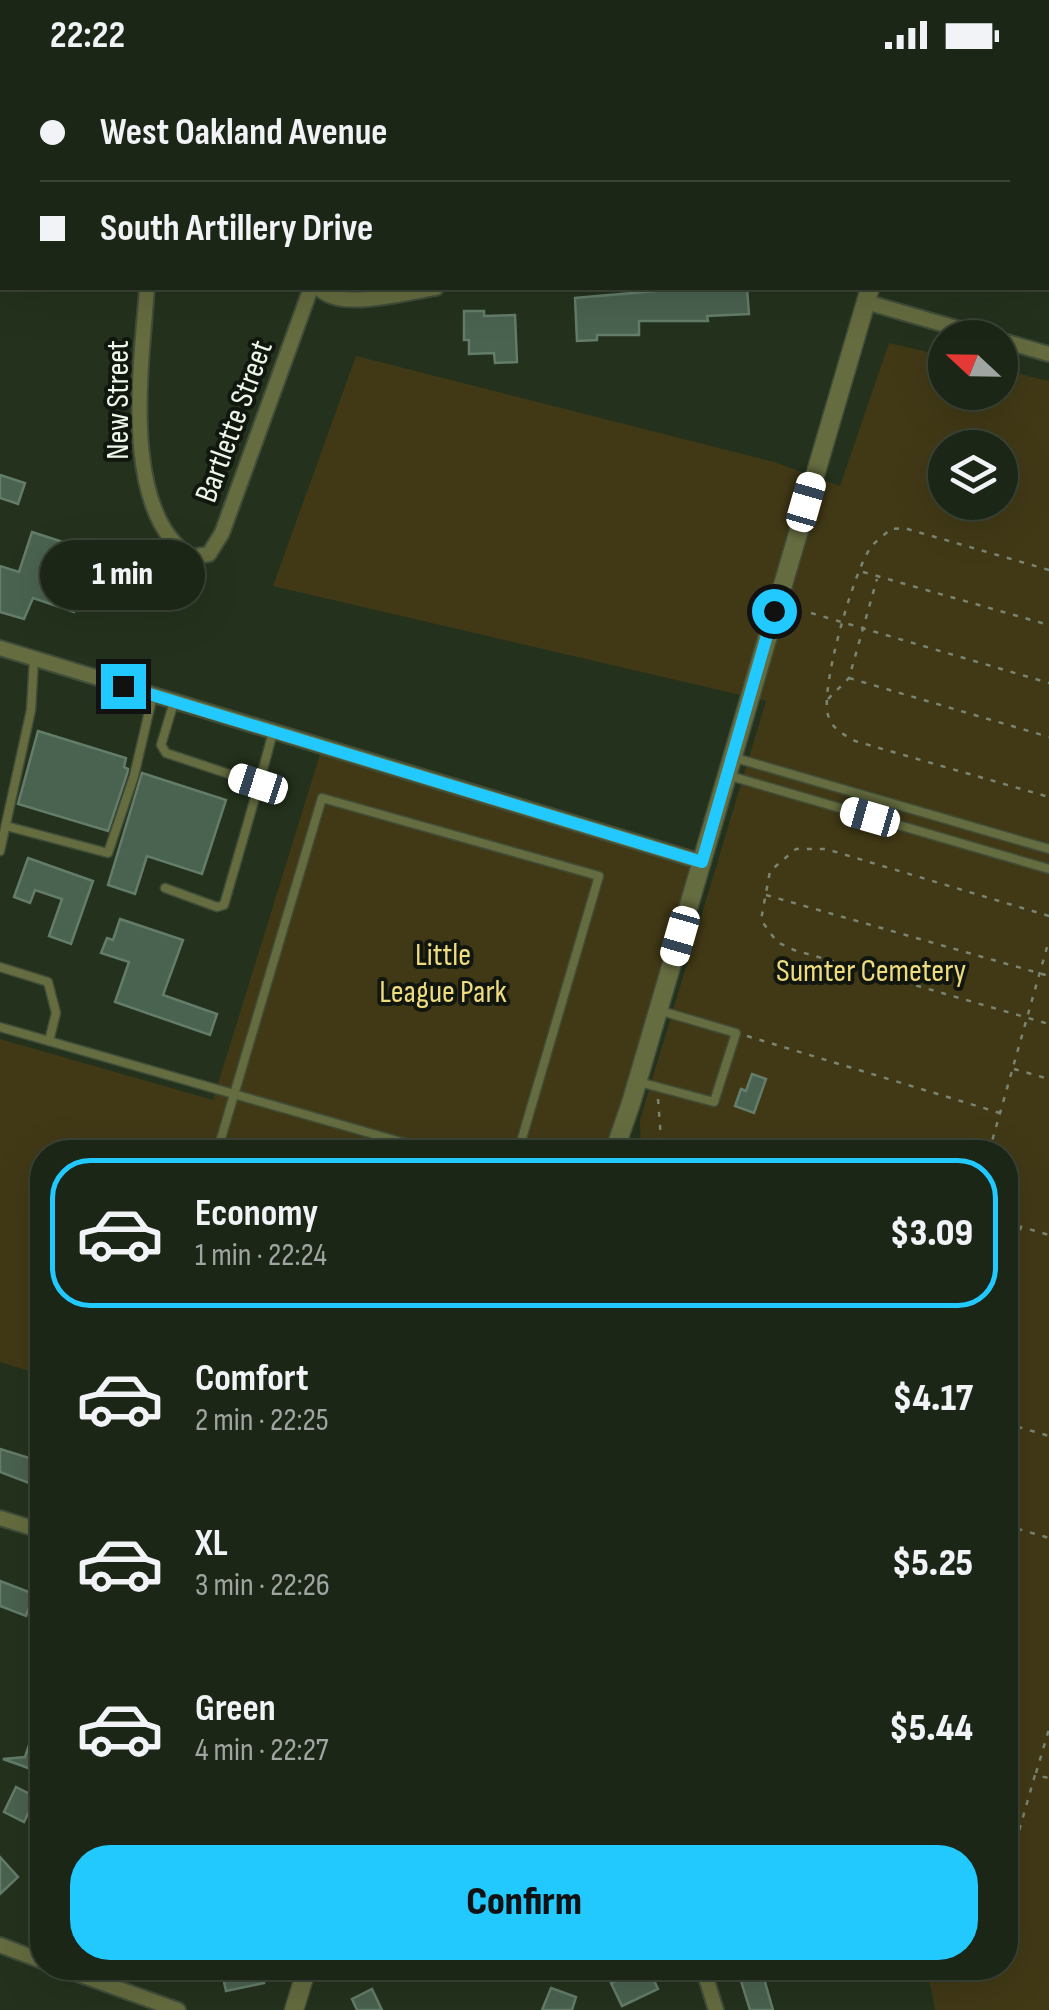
<!DOCTYPE html>
<html lang="en">
<head>
<meta charset="utf-8">
<style>
  body { margin:0; font-family:"Sofia Sans Condensed",sans-serif; background:#283223; color:#f1f3f6; height:100vh; display:flex; flex-direction:column; font-size:38px; white-space:nowrap }
  * { box-sizing:border-box; margin:0 }
  p { font-size:32px; color:#a0a5a1 }
  .icon { flex:none; width:55px; height:55px; fill:none; stroke:currentColor; stroke-width:2; stroke-linecap:round; stroke-linejoin:round }
  .map { position:relative; flex:1; overflow:hidden }
  .drawer { position:absolute; left:30px; top:1070px; width:988px; height:840px; display:flex; flex-direction:column; background:#1b2616; border-radius:40px; box-shadow:0 10px 40px #0002,0 0 0 2px #394335 }
  .drawer>* { flex:none }
  .guide { position:absolute; left:0px; top:0px; width:1050px; height:220px; box-shadow:0 10px 40px #0002,0 0 0 2px #394335; display:grid; align-content:center; height:220px; padding:0 40px; background:#1b2616 }
  .needle { width:65px; rotate:292deg }
  .buttons { position:absolute; left:928px; top:250px; display:grid; gap:20px }
  .buttons a { display:grid; place-items:center; width:90px; height:90px; border-radius:50%; background:#1b2616; box-shadow:0 10px 40px #0002,0 0 0 2px #394335; font-size:50px }
  .end { position:absolute; width:45px; height:45px; margin:-22px; border:12px solid #22c9fe; background:#111; box-shadow:0 0 0 5px #111 }
  .from { border-radius:50% }
  .bubble { position:absolute; height:70px; border-radius:35px; background:#1b2616; box-shadow:0 10px 40px #0002,0 0 0 2px #394335; font-size:32px; font-weight:800; line-height:70px; text-align:center }
  .car { position:absolute; width:30px; height:60px; margin:-30px -15px; border-radius:12px; box-shadow:0 0 8px 2px #0007; background:linear-gradient(#fff 24%,#345 0 40%,#fff 0 76%,#345 0 86%,#fff 0) }
  .guide b { display:flex; align-items:center; gap:35px; height:95px; font-size:38px }
  .guide b+b { border-top:2px solid #394335 }
  .guide i { width:25px; height:25px; background:#f1f3f6 }
  ul { padding:18px 0 0; list-style:none }
  li { display:flex; align-items:center; gap:30px; height:150px; margin:0 20px 15px; padding:0 20px; border:5px solid transparent; border-radius:40px }
  li div { flex:1 }
  li b { display:block; font-size:38px }
  li em { font-style:normal; font-weight:800 }
  li.selected { border-color:#22c9fe }
  li>.icon { width:90px; height:90px; stroke-width:1.5 }
  .cta { display:flex; gap:20px; margin-top:auto; padding:20px 40px }
  .cta a { flex:1; height:115px; border-radius:40px; background:#22c9fe; color:#111; font-size:40px; font-weight:800; line-height:115px; text-align:center }
  .status { display:flex; justify-content:space-between; align-items:center; height:70px; padding:0 50px; background:#1b2616; direction:ltr }
  .status svg { height:28px; fill:currentColor }
  .map>svg:first-child { display:block }
</style>
</head>
<body>
<div class="status"><b>22:22</b><svg viewBox="0 0 49 12"><path d="M0 12V9h3v3zM5 12V6h3v6zM10 12V3h3v9zM15 12V0h3v12zM26 1h20v11H26zM47 4h2v5h-2z"/></svg></div>
<div class="map">
<svg width="1049" height="1940" viewBox="0 0 1049 1940">
  <rect width="100%" height="100%" fill="#24321d"/>
  <g fill="#413916" fill-rule="evenodd">
    <path d="M889 273 945 286V322H1000V299L1049 311V1940H935L927 1898H1005V1082H641L640 1050 766 631 273 516 356 286 774 392 840 416ZM945 378H1000V432H945Z"/>
    <polygon points="322,678 702,792 614,1082 42,1082 42,1305 0,1292 0,969 213,1030"/>
  </g>
  <g fill="#4a6250" stroke="#647d6b" stroke-width="2.5">
    <polygon points="691,218 747,218 749,244 707,246 708,251 639,251 639,265 597,265 597,270 577,271 575,228"/>
    <polygon points="464,241 484,241 484,246 515,245 517,292 495,293 494,283 469,284 469,270 464,270"/>
    <polygon points="0,405 25,413 18,434 0,428"/>
    <polygon points="32,462 94,482 74,542 33,528 24,549 0,542 0,496 19,502"/>
    <polygon points="38,661 126,688 124,697 128,699 127,704 108,761 18,734"/>
    <polygon points="142,703 226,730 202,804 147,786 135,824 108,815"/>
    <polygon points="28,788 93,811 71,874 49,866 62,829 35,820 30,833 14,827"/>
    <polygon points="120,849 183,870 163,925 217,944 210,965 115,932 129,892 101,883 107,868 113,870"/>
    <polygon points="752,1004 766,1009 754,1043 735,1036 741,1019 746,1021"/>
    <polygon points="0,1379 42,1392 42,1418 0,1402"/>
    <polygon points="0,1511 34,1524 26,1546 0,1536"/>
    <polygon points="40,1642 42,1642 42,1703 3,1689 25,1687"/>
    <polygon points="16,1717 36,1727 24,1752 4,1742"/>
    <polygon points="0,1787 18,1807 0,1824"/>
    <polygon points="221,1898 261,1898 264,1913 226,1921"/>
    <polygon points="645,1898 648,1898 658,1919 622,1936 611,1913"/>
    <polygon points="737,1898 761,1898 773,1940 750,1940"/>
    <polygon points="551,1918 576,1927 572,1940 542,1940"/>
    <polygon points="372,1919 382,1940 357,1940 352,1929"/>
  </g>
  <g fill="none" stroke-linecap="round" stroke-linejoin="round">
    <g stroke="#404d39" stroke-width="11">
      <g id="service">
        <polyline points="0,1 15,2"/>
        <polyline points="36,2 49,0"/>
        <polyline points="174,632 161,675 166,683 259,714 273,662"/>
        <polyline points="732,687 1049,779"/>
        <polyline points="727,705 1049,799"/>
        <polyline points="6,756 108,783 134,706 153,625"/>
        <polyline points="0,781 31,640 34,589"/>
        <polyline points="165,818 217,837 224,835 259,714"/>
        <polyline points="0,897 48,912 56,943 49,971"/>
        <polyline points="0,957 436,1082"/>
        <polyline points="639,1012 714,1032 736,963 658,940"/>
        <polyline points="217,1082 322,728 599,806 518,1082"/>
      </g>
    </g>
    <g stroke="#404d39" stroke-width="18">
      <g id="minor">
        <polyline points="95,0 96,2"/>
        <polyline points="385,2 385,0"/>
        <polyline points="1048,167 1049,168"/>
        <path d="M147 218C142 290 119 441 191 487L209 484 222 463 311 218"/>
        <path d="M319 218C339 242 406 222 436 218"/>
        <polyline points="866,232 991,268"/>
        <polyline points="1000,270 1049,284"/>
        <polyline points="0,578 702,792"/>
        <polyline points="0,1448 42,1461"/>
        <polyline points="0,1875 42,1891"/>
        <polyline points="36,1888 42,1868"/>
        <polyline points="61,1898 178,1940"/>
        <polyline points="703,1898 716,1940"/>
      </g>
    </g>
    <g stroke="#404d39" stroke-width="21">
      <g id="tertiary">
        <polyline points="933,2 934,0"/>
        <polyline points="614,1082 631,1033 870,218"/>
        <polyline points="294,1940 307,1898"/>
      </g>
    </g>
    <g stroke="#404d39" stroke-width="26">
      <g id="trunk">
        <polyline points="397,2 411,0"/>
        <polyline points="0,72 2,72"/>
      </g>
    </g>
    <g stroke="#798573" stroke-width="2.5" stroke-dasharray="5 8" stroke-linecap="butt">
      <path d="M1049 500 904 458 891 459C884 465 874 472 869 480 853 505 820 618 828 645 832 659 843 664 855 671L1049 727"/>
      <polyline points="863,502 1049,555"/>
      <polyline points="811,543 1049,613"/>
      <polyline points="849,608 1049,667"/>
      <polyline points="828,629 849,608 877,509"/>
      <polyline points="766,825 1049,906"/>
      <polyline points="1049,846 826,779 796,779 770,801 761,850 777,872 794,880 1049,954"/>
      <polyline points="747,966 1000,1043"/>
      <polyline points="1014,999 1049,1009"/>
      <polyline points="658,1029 662,1082"/>
      <polyline points="989,1082 1049,870"/>
      <polyline points="1005,1152 1049,1165"/>
      <polyline points="1005,1210 1021,1157"/>
      <polyline points="1005,1353 1049,1366"/>
      <polyline points="1005,1455 1049,1468"/>
      <polyline points="1036,1703 1049,1659"/>
      <polyline points="1005,1810 1035,1705 1049,1708"/>
    </g>
    <use href="#service" stroke="#656c3f" stroke-width="8"/>
    <use href="#minor" stroke="#656c3f" stroke-width="14"/>
    <use href="#tertiary" stroke="#656c3f" stroke-width="18"/>
    <use href="#trunk" stroke="#a8b748" stroke-width="22"/>
  </g>
  <g fill="none" stroke-linecap="round" stroke-linejoin="round">
    <polyline stroke="#22c9fe" stroke-width="12" points="123,616 702,792 774,541"/>
  </g>
  <g text-anchor="middle" stroke-width="8" stroke-linejoin="round" paint-order="stroke">
    <g font-size="32" fill="#edf6e8" stroke="#11170e">
      <text transform="translate(117 330) rotate(-90)" y="11">New Street</text>
      <text transform="translate(233 351) rotate(-70)" y="11">Bartlette Street</text>
    </g>
    <g font-size="32" fill="#efdc7e" stroke="#11170e">
      <text x="443" y="895">Little<tspan x="443" dy="37">League Park</tspan></text>
      <text x="871" y="911">Sumter Cemetery</text>
    </g>
  </g>
</svg>
<div class="buttons">
<a><svg class="needle" viewBox="-14 -14 28 28"><path d="M0-13l5 13h-10z" fill="#e53935"/><path d="M0 13l5-13h-10z" fill="#a0a5a1"/></svg></a>
<a><svg class="icon" aria-label="layers" viewBox="0 0 24 24"><path d="M12 4l9 5-9 5-9-5zM3 14l9 5 9-5"/></svg></a>
</div>
<i class="end from" style="left:774px;top:541px"></i>
<i class="end" style="left:123px;top:616px"></i>
<div class="bubble" style="left:40px;top:470px;width:165px">1 min</div>
<i class="car" style="left:806px;top:432px;rotate:16deg"></i>
<i class="car" style="left:258px;top:714px;rotate:288deg"></i>
<i class="car" style="left:870px;top:747px;rotate:286deg"></i>
<i class="car" style="left:680px;top:866px;rotate:196deg"></i>
<div class="guide">
<b><i class="from"></i>West Oakland Avenue</b>
<b><i></i>South Artillery Drive</b>
</div>
<section class="drawer">
<ul>
<li class="selected"><svg class="icon" aria-label="car" viewBox="0 0 24 24"><path d="M5 17H2v-5l4-1 3-4h7l3 4 3 1v5h-3M9 17h6M6 11h13"/><circle cx="7" cy="17" r="2"/><circle cx="17" cy="17" r="2"/></svg><div><b>Economy</b><p>1 min · 22:24</p></div><em>$3.09</em></li>
<li><svg class="icon" aria-label="car" viewBox="0 0 24 24"><path d="M5 17H2v-5l4-1 3-4h7l3 4 3 1v5h-3M9 17h6M6 11h13"/><circle cx="7" cy="17" r="2"/><circle cx="17" cy="17" r="2"/></svg><div><b>Comfort</b><p>2 min · 22:25</p></div><em>$4.17</em></li>
<li><svg class="icon" aria-label="car" viewBox="0 0 24 24"><path d="M5 17H2v-5l4-1 3-4h7l3 4 3 1v5h-3M9 17h6M6 11h13"/><circle cx="7" cy="17" r="2"/><circle cx="17" cy="17" r="2"/></svg><div><b>XL</b><p>3 min · 22:26</p></div><em>$5.25</em></li>
<li><svg class="icon" aria-label="car" viewBox="0 0 24 24"><path d="M5 17H2v-5l4-1 3-4h7l3 4 3 1v5h-3M9 17h6M6 11h13"/><circle cx="7" cy="17" r="2"/><circle cx="17" cy="17" r="2"/></svg><div><b>Green</b><p>4 min · 22:27</p></div><em>$5.44</em></li>
</ul>
<div class="cta"><a>Confirm</a></div>
</section>
</div>
</body>
</html>
